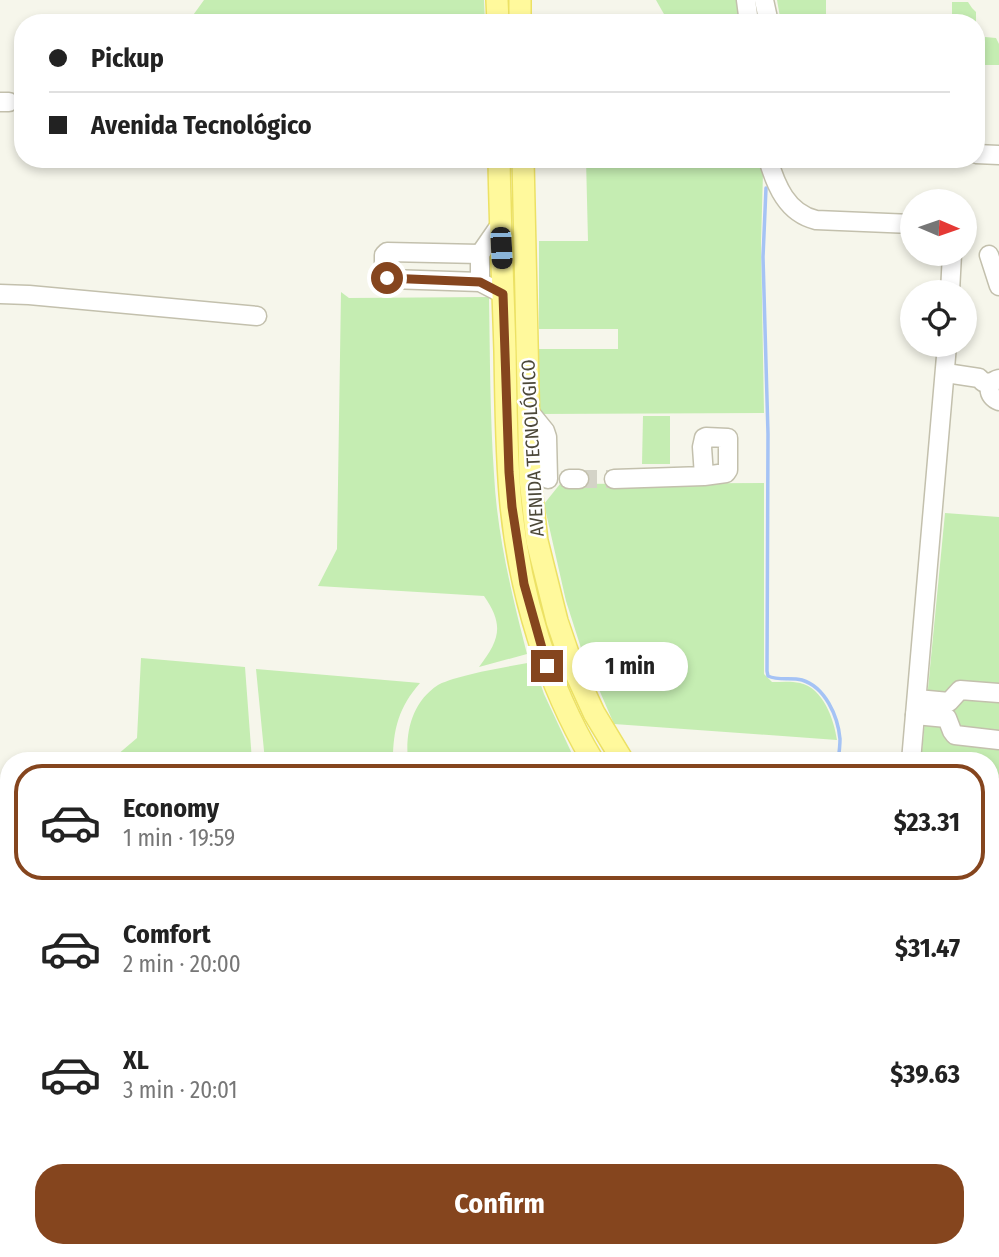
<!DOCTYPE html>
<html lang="en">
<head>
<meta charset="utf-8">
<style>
  body { margin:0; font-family:"Fira Sans Condensed",sans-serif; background:#f6f6f6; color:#222; height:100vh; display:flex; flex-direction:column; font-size:26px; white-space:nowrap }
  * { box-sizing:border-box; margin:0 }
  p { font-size:23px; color:#767676 }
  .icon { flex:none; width:38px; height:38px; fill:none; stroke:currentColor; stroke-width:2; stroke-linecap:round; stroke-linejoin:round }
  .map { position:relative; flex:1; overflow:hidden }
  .panel { position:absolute; left:0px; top:752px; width:999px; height:506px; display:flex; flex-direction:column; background:#fff; border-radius:28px 28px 0 0; box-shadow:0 4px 10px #0003 }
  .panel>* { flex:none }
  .guide { position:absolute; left:14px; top:14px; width:971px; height:154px; border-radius:28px; box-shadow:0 4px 10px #0003; display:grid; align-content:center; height:154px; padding:0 35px; background:#fff }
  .needle { width:46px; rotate:92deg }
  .tools { position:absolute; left:900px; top:189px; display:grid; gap:14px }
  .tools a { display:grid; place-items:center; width:77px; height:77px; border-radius:50%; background:#fff; box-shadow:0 4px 10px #0003; font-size:35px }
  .end { position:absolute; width:32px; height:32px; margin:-16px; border:9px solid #85451e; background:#fff; box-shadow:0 0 0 4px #fff }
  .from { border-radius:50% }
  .bubble { position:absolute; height:49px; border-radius:24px; background:#fff; box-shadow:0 4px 10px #0003; font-size:23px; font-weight:700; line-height:49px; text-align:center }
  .car { position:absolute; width:21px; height:42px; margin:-21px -10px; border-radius:9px; box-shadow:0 0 5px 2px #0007; background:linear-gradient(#222 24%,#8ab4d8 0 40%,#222 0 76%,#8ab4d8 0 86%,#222 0) }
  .guide b { display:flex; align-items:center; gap:24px; height:66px; font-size:26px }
  .guide b+b { border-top:2px solid #e0e0e0 }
  .guide i { width:18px; height:18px; background:#222 }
  ul { padding:12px 0 0; list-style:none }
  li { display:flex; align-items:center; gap:21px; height:116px; margin:0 14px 10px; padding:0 21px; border:4px solid transparent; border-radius:28px }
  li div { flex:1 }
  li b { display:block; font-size:26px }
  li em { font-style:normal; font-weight:700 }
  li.selected { border-color:#85451e }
  li>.icon { width:63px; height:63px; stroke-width:1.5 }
  .action { display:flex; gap:14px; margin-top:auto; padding:14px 35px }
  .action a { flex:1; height:80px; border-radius:28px; background:#85451e; color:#fff; font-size:28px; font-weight:700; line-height:80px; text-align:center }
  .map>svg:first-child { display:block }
</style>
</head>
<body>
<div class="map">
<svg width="999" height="1257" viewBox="0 0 999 1257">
  <rect width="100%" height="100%" fill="#f6f6eb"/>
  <g fill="#c5edb2">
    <polygon points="204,0 484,0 485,23 161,23 162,17 191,18"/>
    <polygon points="656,0 742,0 745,23 669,23"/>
    <polygon points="777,0 826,0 826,23 781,23"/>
    <polygon points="952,2 968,2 972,8 976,12 976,23 952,23"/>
    <polygon points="985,37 996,38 999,44 999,65 984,65"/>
    <polygon points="586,159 763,159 767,177 763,173 761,243 764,413 539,414 539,349 618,349 618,329 539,329 539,241 588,241"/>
    <path d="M341 292 349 298 489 297C490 356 490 415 494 474 497 535 512 595 527 654L479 667C499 640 505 626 484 596L318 586 337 549Z"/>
    <polygon points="643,416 670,416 670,464 642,464"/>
    <path d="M764 483V674L772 682C781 682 791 681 800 683 823 688 834 719 837 740L614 724 581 648 566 601 544 504 560 484Z"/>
    <polygon points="945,513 999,517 999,778 991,777 990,761 921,761"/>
    <polygon points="141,658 245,667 252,761 110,761 137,738"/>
    <path d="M533 662 544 694 574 758V761H408C405 732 412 702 438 685 443 682 448 681 453 679 479 671 506 667 533 662Z"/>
    <path d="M256 669 420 683C399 707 393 729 393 761H265Z"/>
    <polygon points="991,844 999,845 999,1011 993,1082 999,1083 999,1137 990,1136"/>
    <polygon points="874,1250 928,1250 933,1257 873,1257"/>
  </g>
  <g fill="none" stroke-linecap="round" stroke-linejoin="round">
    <path stroke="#a5c3f5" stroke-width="3.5" d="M766 188 763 257 768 434 767 671 768 676C779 681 791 677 802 680 825 687 838 716 840 739 840 746 839 754 838 761"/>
    <polyline stroke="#d4d3c7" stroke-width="18" stroke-dasharray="18 9" stroke-linecap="butt" points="579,479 614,479"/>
    <g stroke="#c3c0ad" stroke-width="21">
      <g id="minor">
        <polyline points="746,0 749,23"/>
        <polyline points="764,0 769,23"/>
        <polyline points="0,102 9,102"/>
        <polyline points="976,154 999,155"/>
        <path d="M768 159C776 186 787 213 816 220L912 224"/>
        <polyline points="480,254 387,252 384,255 384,275 390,279 480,282 503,294"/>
        <polyline points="989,255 999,286"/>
        <polyline points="480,282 480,254 500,225"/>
        <polyline points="950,292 952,254"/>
        <polyline points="0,294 29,295 257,316"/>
        <polyline points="946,373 979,378 983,382 991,383"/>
        <path d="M999 379C986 382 987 397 999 401"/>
        <polyline points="528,410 545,431 547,437 548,479"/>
        <polyline points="569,479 579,479"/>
        <polyline points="614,479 704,476 726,473 728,470 728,438 706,437 704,438 702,447 704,476"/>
        <polyline points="917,699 949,702 960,690 999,693"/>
        <polyline points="915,715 947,718 952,731 955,735 999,740"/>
        <polyline points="911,761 947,345"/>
        <polyline points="0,1041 9,1041"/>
        <polyline points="990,1161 999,1161"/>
        <polyline points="990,1213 999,1214"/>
        <polyline points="990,1238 999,1239"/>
        <polyline points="867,1257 868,1250"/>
      </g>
    </g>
    <g stroke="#ece164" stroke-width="24">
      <g id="major">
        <polyline points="497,0 498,23"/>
        <polyline points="520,0 520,23"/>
        <path d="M499 159C500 223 503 287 505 351 506 402 506 454 511 505 520 594 547 684 593 761"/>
        <polyline points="523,159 530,479 537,541 557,621 572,665 594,713 623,761"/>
        <polyline points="948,1250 953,1257"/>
        <polyline points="973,1250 978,1257"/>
        <polyline points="542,1257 544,1250"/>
      </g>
    </g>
    <use href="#minor" stroke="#fff" stroke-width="18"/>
    <use href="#major" stroke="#fff99c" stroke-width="21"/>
  </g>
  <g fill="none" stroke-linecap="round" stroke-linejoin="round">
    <polyline stroke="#85451e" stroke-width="9" points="387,278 480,282 503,294 509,472 512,507 524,584 547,666"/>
  </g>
  <g text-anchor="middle" stroke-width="5" stroke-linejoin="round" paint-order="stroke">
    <g font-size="19" fill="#4c4838" stroke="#fff">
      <text transform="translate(532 448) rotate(-93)" y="7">AVENIDA TECNOLÓGICO</text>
    </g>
  </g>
</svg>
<div class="tools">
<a><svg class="needle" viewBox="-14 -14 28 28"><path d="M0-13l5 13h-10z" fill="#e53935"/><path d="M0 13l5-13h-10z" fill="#767676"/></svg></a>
<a><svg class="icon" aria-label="locate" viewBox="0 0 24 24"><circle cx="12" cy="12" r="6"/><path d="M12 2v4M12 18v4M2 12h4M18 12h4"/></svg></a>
</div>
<i class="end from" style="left:387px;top:278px"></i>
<i class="end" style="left:547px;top:666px"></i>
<div class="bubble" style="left:572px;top:642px;width:116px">1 min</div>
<i class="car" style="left:501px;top:248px;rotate:177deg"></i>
<div class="guide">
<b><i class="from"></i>Pickup</b>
<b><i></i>Avenida Tecnológico</b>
</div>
<section class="panel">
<ul>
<li class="selected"><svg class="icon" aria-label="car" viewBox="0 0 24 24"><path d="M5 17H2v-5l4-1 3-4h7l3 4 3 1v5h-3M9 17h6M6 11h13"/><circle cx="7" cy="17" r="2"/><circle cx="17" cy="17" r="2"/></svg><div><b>Economy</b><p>1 min · 19:59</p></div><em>$23.31</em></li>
<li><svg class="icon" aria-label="car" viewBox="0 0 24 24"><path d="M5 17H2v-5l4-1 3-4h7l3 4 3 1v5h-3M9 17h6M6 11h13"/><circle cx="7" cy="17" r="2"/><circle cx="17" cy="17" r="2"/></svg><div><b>Comfort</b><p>2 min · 20:00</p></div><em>$31.47</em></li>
<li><svg class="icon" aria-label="car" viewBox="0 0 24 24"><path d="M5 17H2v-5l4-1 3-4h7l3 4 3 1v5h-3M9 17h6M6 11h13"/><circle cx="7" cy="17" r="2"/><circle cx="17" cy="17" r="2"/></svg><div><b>XL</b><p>3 min · 20:01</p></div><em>$39.63</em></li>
</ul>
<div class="action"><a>Confirm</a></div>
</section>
</div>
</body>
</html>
